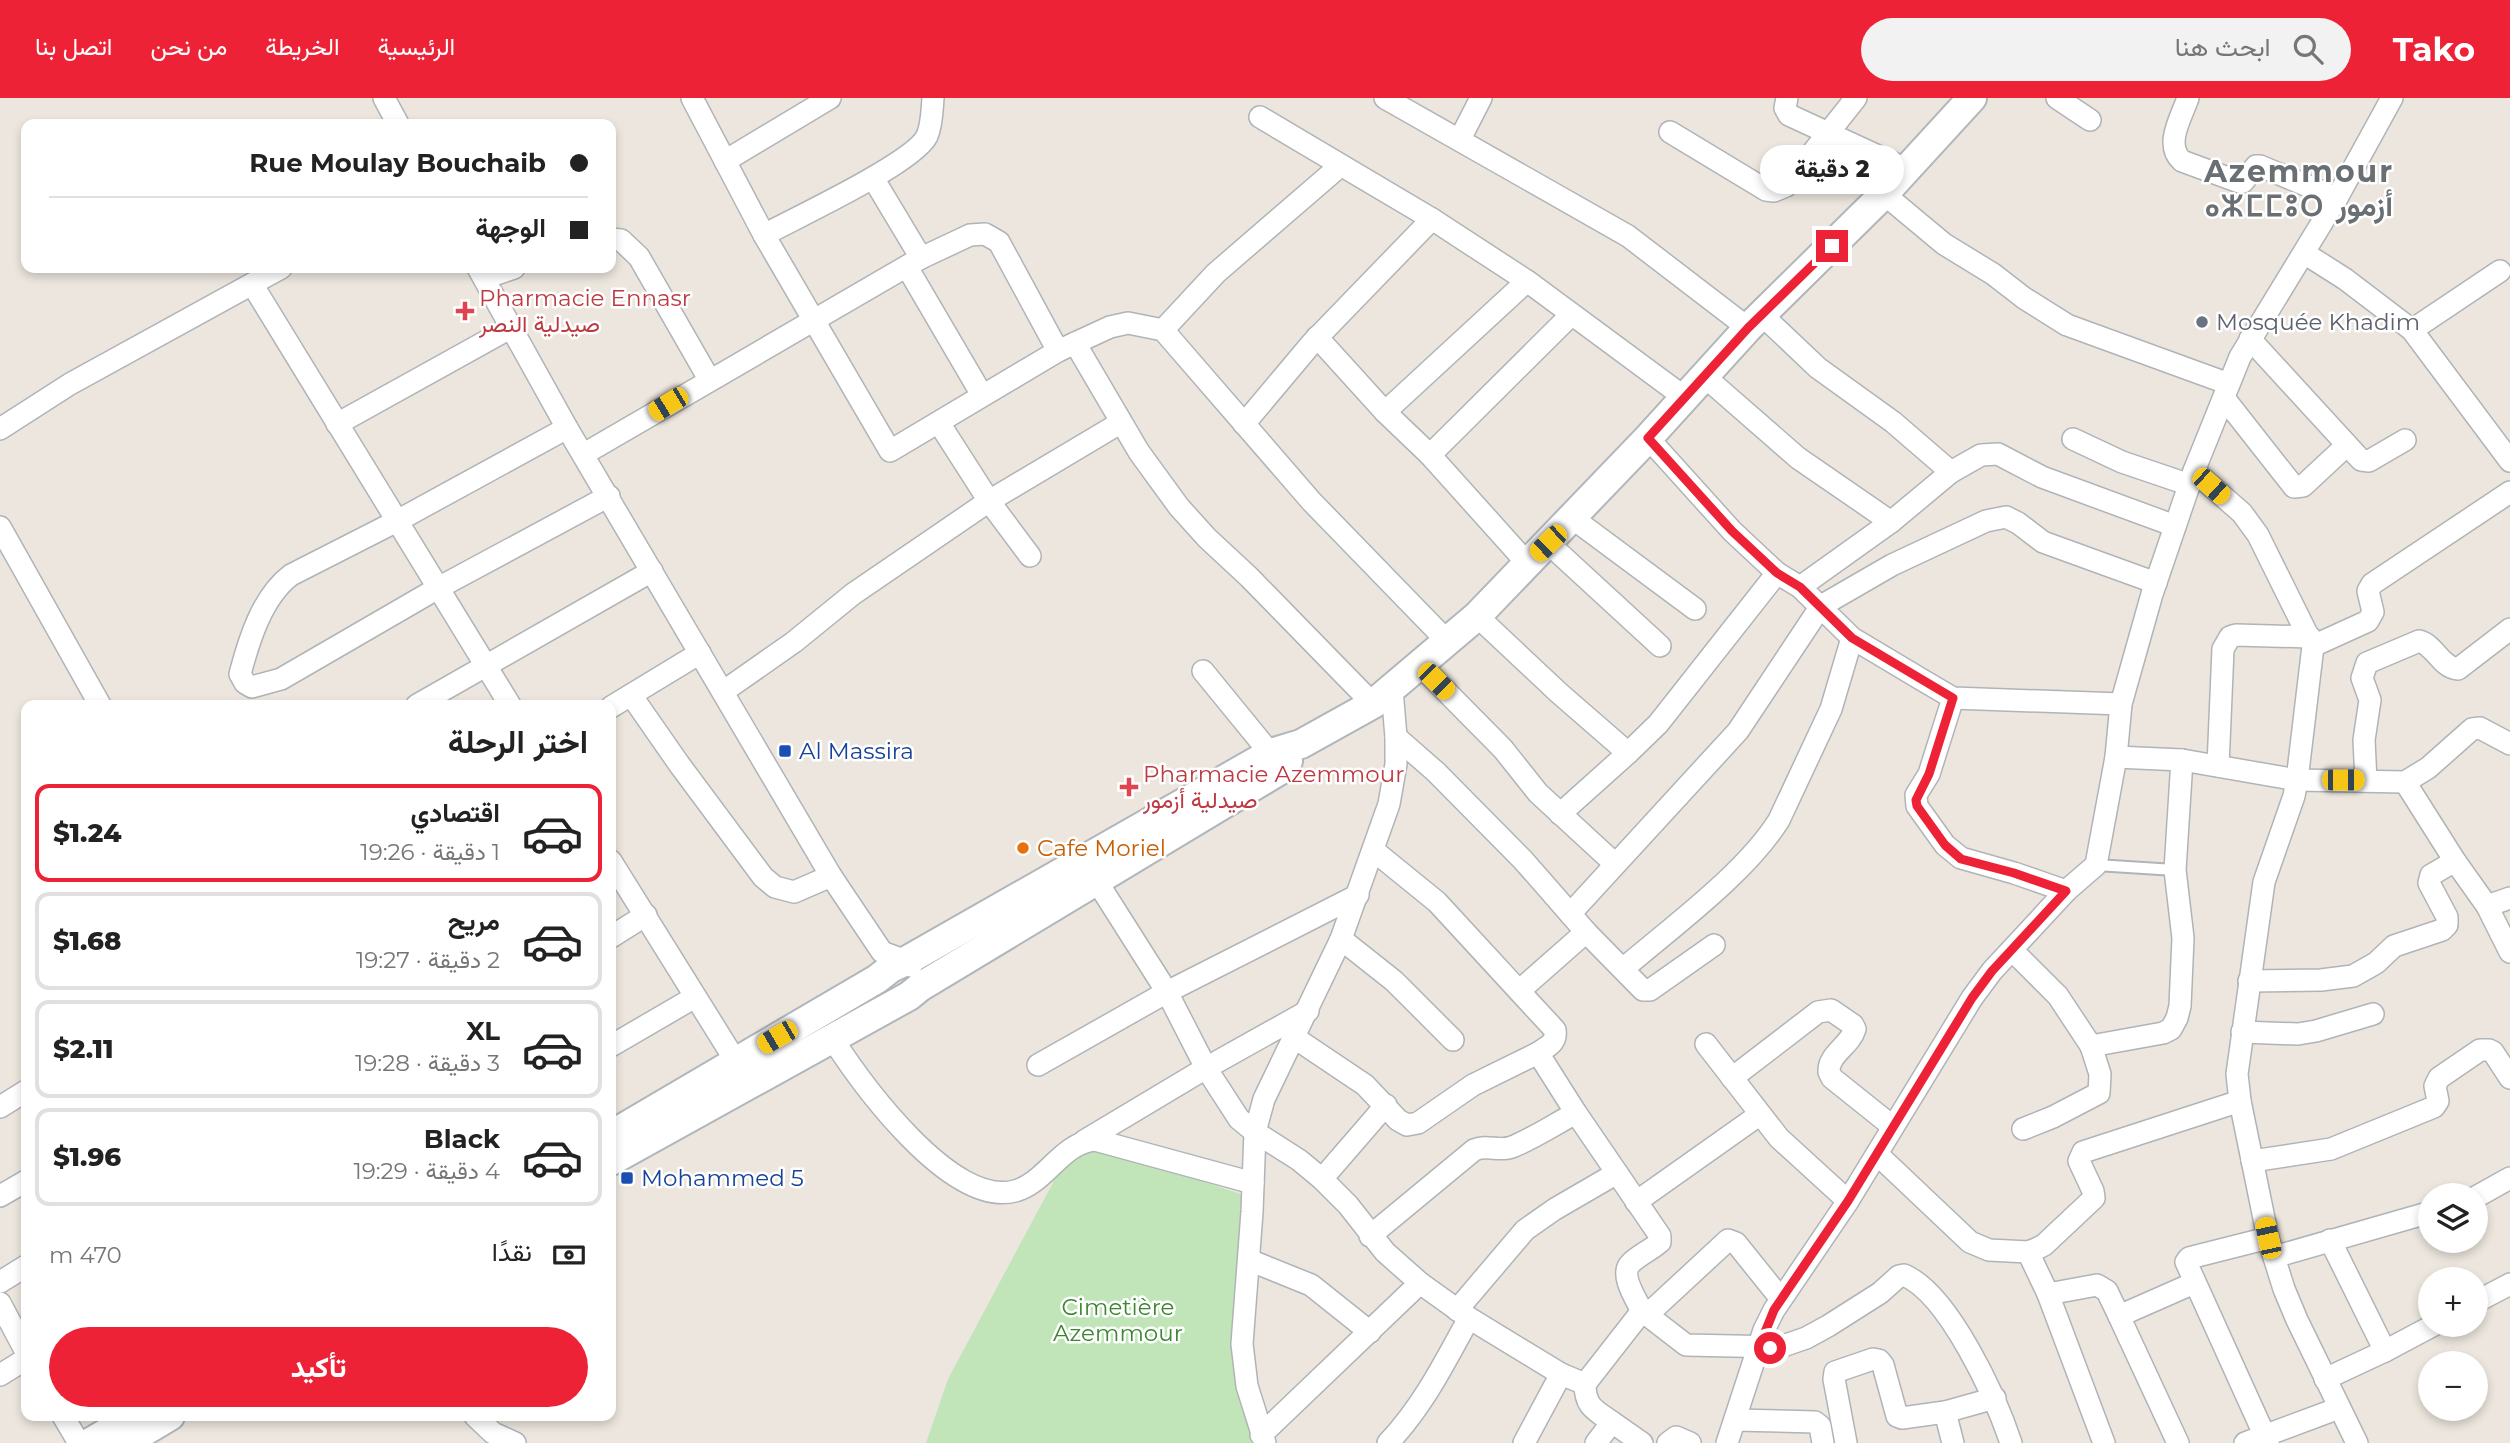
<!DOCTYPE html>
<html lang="ar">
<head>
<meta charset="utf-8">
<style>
  body { margin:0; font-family:Montserrat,Vazirmatn,"Noto Sans Tifinagh",sans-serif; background:#f2f2f2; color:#222; direction:rtl; height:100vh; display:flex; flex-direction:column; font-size:26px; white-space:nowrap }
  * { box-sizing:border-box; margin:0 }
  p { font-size:23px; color:#767676 }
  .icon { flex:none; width:38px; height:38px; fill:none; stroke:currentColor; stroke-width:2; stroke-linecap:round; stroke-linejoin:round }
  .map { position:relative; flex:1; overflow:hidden; direction:ltr }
  .details { position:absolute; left:21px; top:602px; width:595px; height:721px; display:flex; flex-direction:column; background:#fff; border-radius:14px; box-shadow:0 4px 10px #0003; direction:rtl }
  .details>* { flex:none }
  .banner { position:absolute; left:21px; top:21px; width:595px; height:154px; border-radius:14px; box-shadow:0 4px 10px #0003; direction:rtl; display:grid; align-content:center; height:154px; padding:0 28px; background:#fff }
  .tools { position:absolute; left:2418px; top:1085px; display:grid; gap:14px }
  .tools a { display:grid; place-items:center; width:70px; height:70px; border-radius:50%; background:#fff; box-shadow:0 4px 10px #0003; font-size:35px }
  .end { position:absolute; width:32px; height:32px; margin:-16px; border:9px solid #ee2237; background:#fff; box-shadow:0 0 0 4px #fff }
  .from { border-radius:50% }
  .bubble { position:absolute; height:49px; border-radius:24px; background:#fff; box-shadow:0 4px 10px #0003; font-size:23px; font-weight:800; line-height:49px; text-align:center; direction:rtl }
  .car { position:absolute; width:21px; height:42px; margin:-21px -10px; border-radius:9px; box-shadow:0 0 5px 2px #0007; background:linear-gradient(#f5c518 24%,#345 0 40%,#f5c518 0 76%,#345 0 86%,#f5c518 0) }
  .banner b { display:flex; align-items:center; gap:24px; height:66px; font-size:26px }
  .banner b+b { border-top:2px solid #e0e0e0 }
  .banner i { width:18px; height:18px; background:#222 }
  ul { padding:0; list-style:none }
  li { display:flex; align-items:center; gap:21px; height:98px; margin:0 14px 10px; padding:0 14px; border:4px solid #e0e0e0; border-radius:14px }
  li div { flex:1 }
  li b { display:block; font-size:26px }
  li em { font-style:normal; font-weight:800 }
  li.current { border-color:#ee2237 }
  li>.icon { width:63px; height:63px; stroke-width:1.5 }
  h2 { padding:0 28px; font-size:32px; line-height:84px }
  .pay { display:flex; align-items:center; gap:18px; height:77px; padding:0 28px; font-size:26px }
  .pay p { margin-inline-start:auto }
  .primary-button { display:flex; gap:14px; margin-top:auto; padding:14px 28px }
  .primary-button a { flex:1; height:80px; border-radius:42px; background:#ee2237; color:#fff; font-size:28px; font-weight:800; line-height:80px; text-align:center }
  header { display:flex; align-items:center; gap:42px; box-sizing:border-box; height:98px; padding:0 35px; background:#ee2237; color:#fff }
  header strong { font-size:33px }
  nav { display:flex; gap:38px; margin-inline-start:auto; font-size:24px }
  .search { width:490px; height:63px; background:#f2f2f2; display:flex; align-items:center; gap:18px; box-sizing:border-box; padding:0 24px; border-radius:38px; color:#767676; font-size:26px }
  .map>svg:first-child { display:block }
</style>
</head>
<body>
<header>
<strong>Tako</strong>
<div class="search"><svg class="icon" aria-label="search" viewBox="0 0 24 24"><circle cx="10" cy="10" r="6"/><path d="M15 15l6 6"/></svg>ابحث هنا</div>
<nav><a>الرئيسية</a><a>الخريطة</a><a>من نحن</a><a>اتصل بنا</a></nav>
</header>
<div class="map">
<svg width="2510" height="1345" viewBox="0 0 2510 1345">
  <rect width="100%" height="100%" fill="#ece6de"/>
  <polygon fill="#c1e5b9" points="1091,1047 1253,1100 1238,1256 1272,1345 926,1345 948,1281 1064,1064"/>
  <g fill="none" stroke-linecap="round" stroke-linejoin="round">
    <g stroke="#b0b4b7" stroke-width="14">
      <polyline id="service" points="2096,767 2175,772"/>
    </g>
    <g stroke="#b0b4b7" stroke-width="24">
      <g id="minor">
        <polyline points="384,0 398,26"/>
        <polyline points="692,0 764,137"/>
        <path d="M933 0C932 12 932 27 927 38 914 65 795 120 764 137L890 353 1058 253 1110 229 1128 225 1163 232 1312 404 1447 543"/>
        <polyline points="1385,0 1628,138 1748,230"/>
        <polyline points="1787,0 1785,10 1789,17 1906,71"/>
        <polyline points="2057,0 2090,22"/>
        <path d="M2188 0C2181 20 2164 47 2182 63L2239 84H2243L2256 68H2260L2337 100"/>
        <polyline points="1260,19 1432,121 1527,183 1684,299"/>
        <polyline points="1670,34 1766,92 1774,93 1786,88 1856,0"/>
        <polyline points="1460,41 1481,0"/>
        <polyline points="725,63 830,0"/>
        <polyline points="873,80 921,160"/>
        <polyline points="1884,96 1944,146 1993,176 2024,200 2067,227 2229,286"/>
        <polyline points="611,141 621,142 639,159 709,281"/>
        <polyline points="2304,155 2345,181 2412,232 2510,363"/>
        <polyline points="907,169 982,297"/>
        <polyline points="478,170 567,330 831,778 882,854 906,863 911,868"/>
        <polyline points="484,180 514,170"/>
        <polyline points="252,186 510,607"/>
        <polyline points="1762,217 1818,270 1893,324 1951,374 1981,357 1998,356 2042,379 2175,428"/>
        <polyline points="1163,232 1216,175 1340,68"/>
        <polyline points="2412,232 2500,173"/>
        <polyline points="1317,239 1385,314 1430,357"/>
        <polyline points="2250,241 2361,362 2369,363 2405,342"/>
        <polyline points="1075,245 1139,354 1179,409 1207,440 1249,479 1373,606"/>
        <polyline points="1704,278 1798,360 1891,424 1951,374"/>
        <polyline points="2224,300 2294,389 2303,388 2347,347"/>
        <polyline points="1385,314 1527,183"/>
        <polyline points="939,325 989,403 1030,458"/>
        <polyline points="337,326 512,229"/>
        <polyline points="1244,326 1312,245 1432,121"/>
        <path d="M567 330 397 423 291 477C262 499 249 542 240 576L245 585 252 589 281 581 438 490 609 398"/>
        <polyline points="0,331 70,286 281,170"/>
        <polyline points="1648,340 1732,433 1777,475 1800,489 1852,540 1924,583 1953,600 2121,606"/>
        <polyline points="2073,341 2122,364 2190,387"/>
        <polyline points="584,356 921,160 970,137 985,136 999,144 1058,253"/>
        <polyline points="2194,373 2242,415 2258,437 2313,548 2297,682 2294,698 2264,784 2237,976 2240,1003 2268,1140 2284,1191 2297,1222 2357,1345"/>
        <polyline points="1571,419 1695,511"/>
        <polyline points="0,429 100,607"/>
        <polyline points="1548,445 1660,548"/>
        <polyline points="1527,465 1430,357 1571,217"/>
        <polyline points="1800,489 1891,424"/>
        <polyline points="1477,518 1559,595 1628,655 1560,716"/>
        <polyline points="2313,548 2368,523 2373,514 2368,493 2372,486 2510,394"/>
        <polyline points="1419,566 1503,651 1538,695 1615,766"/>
        <polyline points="1203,573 1279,666"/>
        <polyline points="724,593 794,544 853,496 989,403 1120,325"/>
        <polyline points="631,597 679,666 763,779 775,789 794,794 831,778"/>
        <polyline points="1953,600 1929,676 1916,697 1917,708 1945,747 1961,760 2014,775 2066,793"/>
        <polyline points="417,607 652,473"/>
        <polyline points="611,609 700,555"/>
        <polyline points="1396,639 1436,674 1523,762 1586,834 1643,892 1650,892 1714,847"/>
        <polyline points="1628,655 1658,626 1777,475"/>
        <polyline points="2116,659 2182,662 2297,682 2405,684 2428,670 2472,631 2480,630 2510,646"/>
        <polyline points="2218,668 2223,551 2230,539 2236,537 2310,539"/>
        <path d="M2366 683 2364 642 2370 602 2362 580 2367 565 2419 543C2435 547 2441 570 2458 571L2510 531"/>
        <polyline points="2405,684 2455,763 2487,808 2510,800"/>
        <polyline points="1373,752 1437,804 1519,893 1586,834"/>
        <polyline points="611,763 735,962"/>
        <path d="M1089 771 1167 894 1206 970 1239 1021 1255 1034 1299 1062 1322 1081 1348 1107 1385 1154 1420 1185 1469 1220 1561 1276 1585 1286 1642 1213 1686 1247 1780 1249 1806 1240 1828 1228 1880 1195 1899 1178 1904 1177C1949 1196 1996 1300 2011 1345"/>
        <polyline points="2487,808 2510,854"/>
        <polyline points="1570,816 1738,633 1821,508 1892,467 1986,423 2006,419 2018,425 2043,444 2156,485"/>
        <polyline points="611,839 646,817"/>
        <polyline points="1341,841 1394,883 1453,942"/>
        <polyline points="2012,852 2058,898 2091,948 2163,935 2171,931 2177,920 2180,908 2183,840 2175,772 2182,662"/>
        <path d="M1623 871C1672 829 1746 775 1779 722L1831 611 1852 540"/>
        <polyline points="2249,883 2321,882 2353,878 2376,865 2394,848 2442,832 2447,827 2447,819 2429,785 2431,777 2455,763"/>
        <path d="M1519 893 1555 932C1557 945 1548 948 1538 955L1576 1015 1660 1138V1144C1651 1152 1639 1157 1631 1165 1619 1176 1636 1201 1642 1213"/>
        <polyline points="2242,934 2298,936 2316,933 2373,916"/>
        <path d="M832 940C861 985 951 1110 1015 1093 1046 1085 1061 1045 1095 1042L1253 1085"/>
        <polyline points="1295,940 1365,987 1398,1022 1407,1027 1418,1025 1473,987 1538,955"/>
        <polyline points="1706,946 1779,1040 1848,1103"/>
        <polyline points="611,948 695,899"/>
        <polyline points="1038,967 1167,894 1358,797"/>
        <path d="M1732 980 1818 914 1831 912 1853 927 1855 931C1850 948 1828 956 1829 974L1832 980 1892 1028"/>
        <polyline points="0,1009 26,993"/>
        <polyline points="2023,1031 2053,1019 2099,995 2100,976 2091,948"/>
        <polyline points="1084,1043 1206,970 1308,913"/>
        <polyline points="1877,1056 1970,1144 1989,1152 2028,1154 2036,1151 2044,1147 2094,1100 2093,1093 2079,1063 2083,1054 2240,1003"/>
        <polyline points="2252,1063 2331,1051 2434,1009 2438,1003 2435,988 2439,980 2480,952 2489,952 2493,954 2510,980"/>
        <polyline points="1322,1081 1386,1007"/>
        <polyline points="0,1098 26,1083"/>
        <polyline points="2476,1099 2510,1080"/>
        <polyline points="1636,1104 1759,1017"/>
        <path d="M1370 1138 1474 1052C1487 1046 1499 1054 1512 1049 1534 1040 1555 1026 1576 1015"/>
        <polyline points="2330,1142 2385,1253"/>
        <polyline points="2028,1154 2048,1196 2097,1187 2107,1193 2119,1218 2194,1185"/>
        <polyline points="2274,1159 2431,1114"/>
        <polyline points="1249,1162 1311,1187 1370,1234"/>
        <polyline points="0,1184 26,1168"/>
        <polyline points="2048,1196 2104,1345"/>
        <polyline points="2476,1204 2510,1186"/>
        <polyline points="0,1205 26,1254"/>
        <polyline points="1457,1212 1525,1132 1555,1111 1617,1075"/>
        <polyline points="1647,1217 1728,1142 1736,1145 1781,1201"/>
        <polyline points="2119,1218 2178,1345"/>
        <polyline points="0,1277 26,1261"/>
        <polyline points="2325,1281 2385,1253 2434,1227"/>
        <path d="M1585 1286C1585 1309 1595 1312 1612 1324L1596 1345"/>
        <polyline points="63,1318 79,1345"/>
        <polyline points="475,1318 493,1335 515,1345"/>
        <polyline points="1736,1322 1815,1324 1820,1328 1823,1345"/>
        <polyline points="1612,1324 1642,1345"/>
        <polyline points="1261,1337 1420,1185"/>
        <polyline points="1265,1345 1247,1288 1242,1246 1252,1114 1255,1034 1264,1001 1341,841 1389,706 1396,666 1396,639 1392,592"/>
        <path d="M1388 1345C1423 1308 1445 1264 1469 1220"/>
        <polyline points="1524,1345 1561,1276"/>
        <polyline points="1668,1345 1676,1339 1690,1345"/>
        <polyline points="1727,1345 1764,1232 1774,1212 1848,1103 1972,900 1992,873 2066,793 2096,767 2116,659 2121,606 2152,496 2194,373 2240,259 2337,100 2392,0"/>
        <polyline points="1846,1345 1834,1281 1835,1274 1873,1261 1879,1262 1883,1267 1897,1318 1902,1320 1945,1314"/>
        <polyline points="1953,1345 1945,1314 1995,1300"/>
        <polyline points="2245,1345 2339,1310"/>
        <polyline points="2268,1345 2186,1164 2189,1160 2268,1140"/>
      </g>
    </g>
    <g stroke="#b0b6ba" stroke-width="32">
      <g id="secondary">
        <polyline points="611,1037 877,881 891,870 906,863 1271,655 1301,646 1373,606 1477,518 1648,340 1748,230 1884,96 1972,0"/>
        <polyline points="611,1063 909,898 920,889 1282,671 1288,663"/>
        <polyline points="89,1345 135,1318"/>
        <polyline points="125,1345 170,1318"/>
      </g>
    </g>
    <use href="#service" stroke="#fff" stroke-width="10"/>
    <use href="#minor" stroke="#fff" stroke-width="21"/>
    <use href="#secondary" stroke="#fff" stroke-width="28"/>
  </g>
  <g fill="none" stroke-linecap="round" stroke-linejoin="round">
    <polyline stroke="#ee2237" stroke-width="9" points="1770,1250 1759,1249 1774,1212 1848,1103 1972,900 1992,873 2066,793 2014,775 1961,761 1945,747 1917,708 1916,702 1929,676 1953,600 1852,540 1800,489 1777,475 1732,433 1648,340 1748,230 1832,148"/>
  </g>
  <g fill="#e0444e" stroke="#fff" stroke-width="2.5">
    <path d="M461.5 202.5h7v7h7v7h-7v7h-7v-7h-7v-7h7z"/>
    <path d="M1125.5 678.5h7v7h7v7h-7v7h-7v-7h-7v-7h7z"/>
  </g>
  <circle fill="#6b7280" stroke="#fff" stroke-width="2.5" cx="2202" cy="224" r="7"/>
  <g fill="#1a4fb4" stroke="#fff" stroke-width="2.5">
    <rect x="778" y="646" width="14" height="14" rx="3.5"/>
    <rect x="620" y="1073" width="14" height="14" rx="3.5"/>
  </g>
  <circle fill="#e8710a" stroke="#fff" stroke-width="2.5" cx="1023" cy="750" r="7"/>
  <g text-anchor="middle" stroke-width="5" stroke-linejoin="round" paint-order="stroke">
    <g font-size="23" fill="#be3a42" stroke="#fff" text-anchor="start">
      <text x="479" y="208">Pharmacie Ennasr<tspan x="479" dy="26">صيدلية النصر</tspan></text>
      <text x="1143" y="684">Pharmacie Azemmour<tspan x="1143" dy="26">صيدلية أزمور</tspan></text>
    </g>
    <g font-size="23" fill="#5b616d" stroke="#fff" text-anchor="start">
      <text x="2216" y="232">Mosquée Khadim</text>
    </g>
    <g font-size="23" fill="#164399" stroke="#fff" text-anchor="start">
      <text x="799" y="661">Al Massira</text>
      <text x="641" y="1088">Mohammed 5</text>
    </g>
    <g font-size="23" fill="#c56008" stroke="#fff" text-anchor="start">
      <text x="1037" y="758">Cafe Moriel</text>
    </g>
    <g font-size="23" fill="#3d8631" stroke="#fff">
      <text x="1118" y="1217">Cimetière<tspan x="1118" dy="26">Azemmour</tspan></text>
    </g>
    <g font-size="30" font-weight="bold" letter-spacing="2" fill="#696f72" stroke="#fff">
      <text x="2299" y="84">Azemmour<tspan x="2299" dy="34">ⴰⵣⵎⵎⵓⵔ أزمور</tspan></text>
    </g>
  </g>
</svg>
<div class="tools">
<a><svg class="icon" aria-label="layers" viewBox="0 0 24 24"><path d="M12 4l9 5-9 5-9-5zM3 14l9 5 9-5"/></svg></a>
<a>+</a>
<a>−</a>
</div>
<i class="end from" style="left:1770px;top:1250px"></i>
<i class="end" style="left:1832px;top:148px"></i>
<div class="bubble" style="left:1760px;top:47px;width:144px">2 دقيقة</div>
<i class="car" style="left:668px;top:306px;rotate:239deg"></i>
<i class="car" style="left:2211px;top:388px;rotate:132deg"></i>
<i class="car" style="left:1548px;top:445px;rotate:226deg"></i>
<i class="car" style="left:1436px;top:583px;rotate:135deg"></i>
<i class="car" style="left:2343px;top:682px;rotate:90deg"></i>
<i class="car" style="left:777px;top:939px;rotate:240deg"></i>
<i class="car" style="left:2268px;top:1140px;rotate:348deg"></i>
<div class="banner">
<b><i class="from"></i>Rue Moulay Bouchaib</b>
<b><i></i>الوجهة</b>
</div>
<section class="details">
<h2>اختر الرحلة</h2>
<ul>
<li class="current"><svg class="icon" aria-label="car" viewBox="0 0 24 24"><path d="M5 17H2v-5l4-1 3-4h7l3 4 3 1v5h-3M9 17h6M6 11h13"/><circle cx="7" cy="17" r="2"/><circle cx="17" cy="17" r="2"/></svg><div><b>اقتصادي</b><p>1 دقيقة · 19:26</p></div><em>$1.24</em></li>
<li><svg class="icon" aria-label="car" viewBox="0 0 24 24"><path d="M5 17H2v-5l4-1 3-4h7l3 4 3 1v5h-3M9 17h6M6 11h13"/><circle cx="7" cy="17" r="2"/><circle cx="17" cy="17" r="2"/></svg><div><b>مريح</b><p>2 دقيقة · 19:27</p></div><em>$1.68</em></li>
<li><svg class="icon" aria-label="car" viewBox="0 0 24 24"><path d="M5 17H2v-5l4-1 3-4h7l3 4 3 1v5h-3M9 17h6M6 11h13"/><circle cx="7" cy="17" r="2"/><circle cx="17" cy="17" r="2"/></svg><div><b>XL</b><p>3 دقيقة · 19:28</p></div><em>$2.11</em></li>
<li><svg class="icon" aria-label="car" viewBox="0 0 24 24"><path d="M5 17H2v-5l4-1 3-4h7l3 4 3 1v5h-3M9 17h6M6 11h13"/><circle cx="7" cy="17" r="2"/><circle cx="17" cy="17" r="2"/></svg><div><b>Black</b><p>4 دقيقة · 19:29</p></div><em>$1.96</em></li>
</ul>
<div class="pay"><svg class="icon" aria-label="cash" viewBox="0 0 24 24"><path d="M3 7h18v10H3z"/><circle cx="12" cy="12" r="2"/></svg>نقدًا<p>470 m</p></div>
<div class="primary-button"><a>تأكيد</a></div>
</section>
</div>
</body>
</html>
